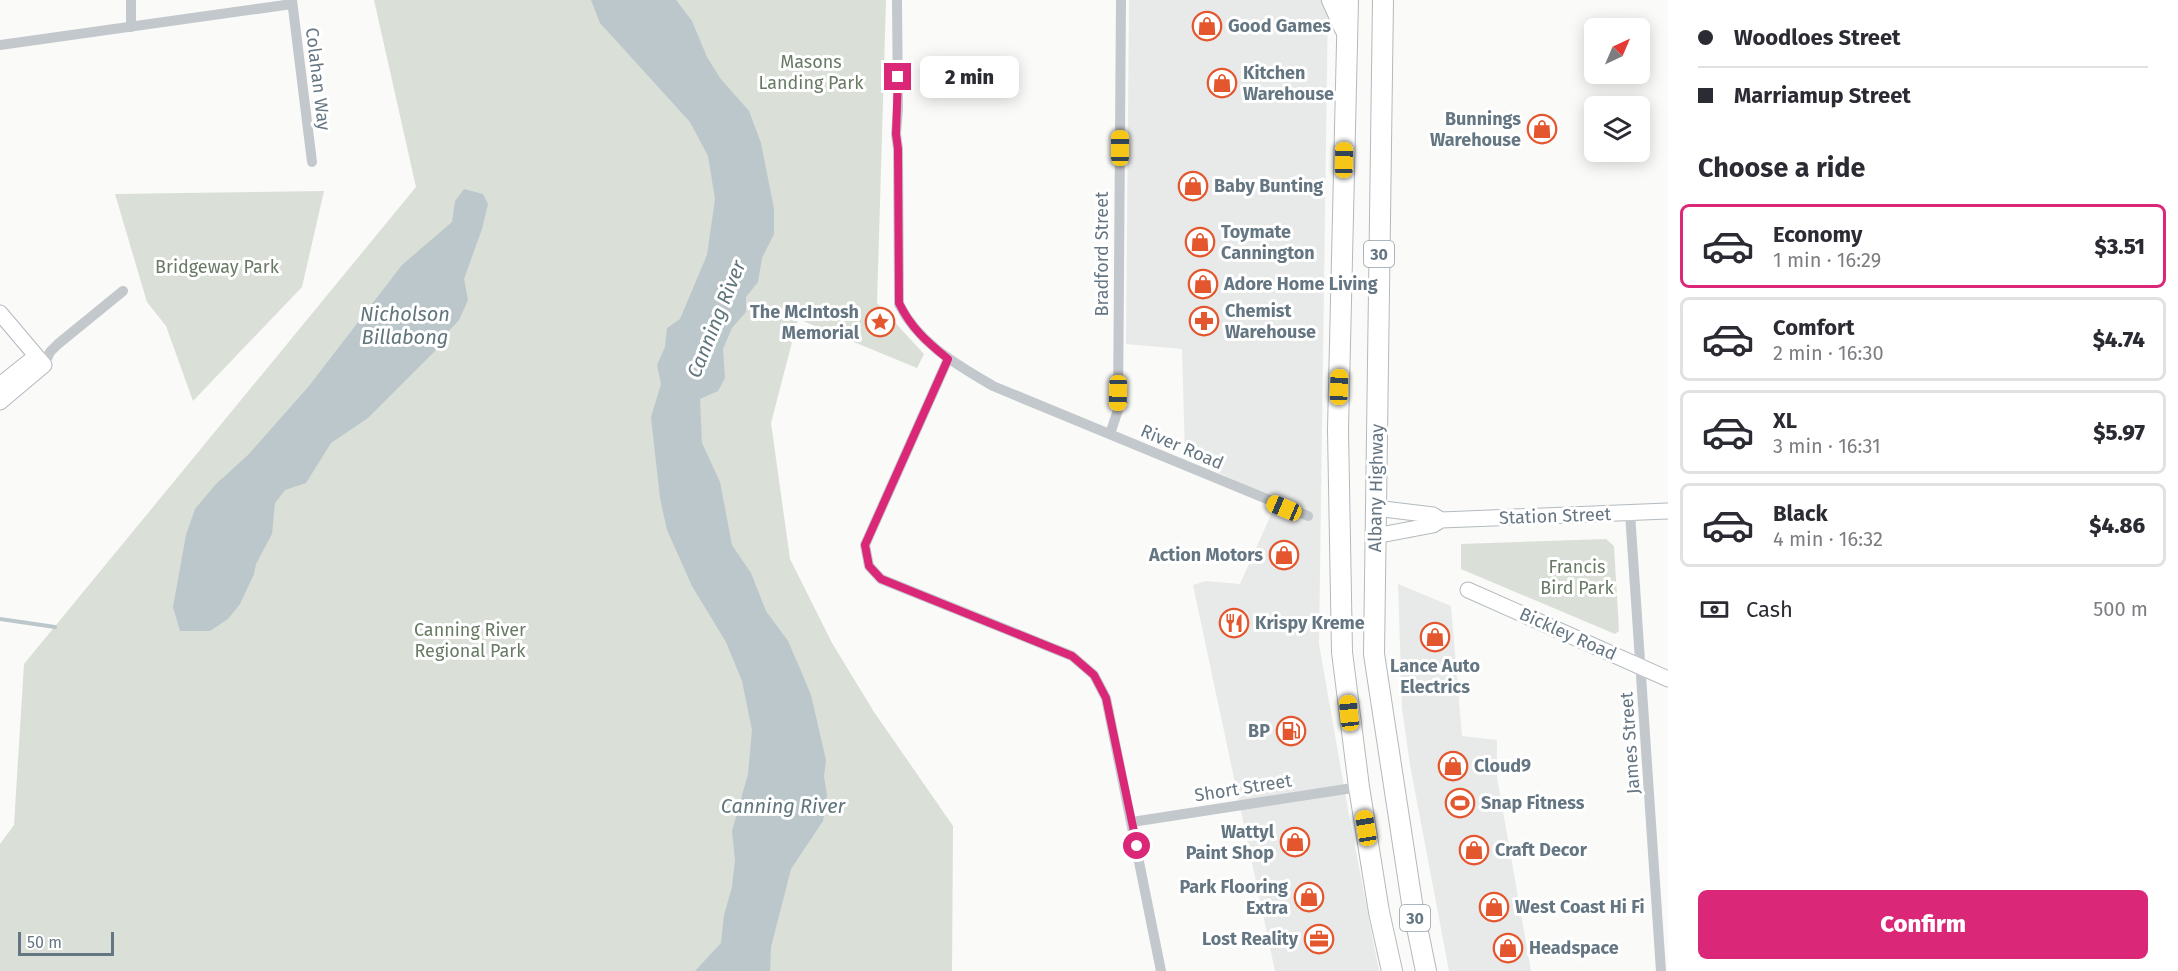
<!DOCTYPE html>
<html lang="en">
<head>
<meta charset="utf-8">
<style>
  body { margin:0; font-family:"Fira Sans",sans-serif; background:#f2f2f3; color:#2b2b33; height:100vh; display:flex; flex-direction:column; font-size:22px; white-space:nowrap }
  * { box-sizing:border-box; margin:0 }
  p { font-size:20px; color:#7c7c81 }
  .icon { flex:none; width:33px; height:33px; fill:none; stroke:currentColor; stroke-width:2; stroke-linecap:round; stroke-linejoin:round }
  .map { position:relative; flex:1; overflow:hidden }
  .details { display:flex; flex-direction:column; background:#fff; width:510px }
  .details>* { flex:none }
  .top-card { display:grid; align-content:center; height:132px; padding:0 30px; background:#fff }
  .needle { width:39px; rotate:44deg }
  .controls { position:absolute; left:1584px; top:18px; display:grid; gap:12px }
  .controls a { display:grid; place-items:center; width:66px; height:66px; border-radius:9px; background:#fff; box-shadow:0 3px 15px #0003; font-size:30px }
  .scale { position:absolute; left:18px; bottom:15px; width:96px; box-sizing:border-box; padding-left:6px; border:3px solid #657683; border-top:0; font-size:16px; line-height:21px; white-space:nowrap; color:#657683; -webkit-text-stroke:4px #fff; paint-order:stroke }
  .end { position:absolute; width:27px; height:27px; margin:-14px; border:8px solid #db2777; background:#fff; box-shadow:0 0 0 3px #fff }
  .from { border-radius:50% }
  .bubble { position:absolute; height:42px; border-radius:9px; background:#fff; box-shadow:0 3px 15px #0003; font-size:20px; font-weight:800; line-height:42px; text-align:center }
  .car { position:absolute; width:18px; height:36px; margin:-18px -9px; border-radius:8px; box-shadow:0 0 4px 2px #0007; background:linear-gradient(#f5c518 24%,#345 0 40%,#f5c518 0 76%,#345 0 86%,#f5c518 0) }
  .top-card b { display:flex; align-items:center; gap:21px; height:57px; font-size:22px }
  .top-card b+b { border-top:2px solid #e1e1e2 }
  .top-card i { width:15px; height:15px; background:#2b2b33 }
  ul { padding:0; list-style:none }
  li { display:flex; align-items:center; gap:18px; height:84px; margin:0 12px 9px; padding:0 18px; border:3px solid #e1e1e2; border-radius:9px }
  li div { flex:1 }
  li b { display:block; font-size:22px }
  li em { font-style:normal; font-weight:800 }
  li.on { border-color:#db2777 }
  li>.icon { width:54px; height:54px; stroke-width:1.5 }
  h2 { padding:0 30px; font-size:27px; line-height:72px }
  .pay { display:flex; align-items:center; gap:15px; height:66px; padding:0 30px; font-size:22px }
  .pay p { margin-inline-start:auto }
  .cta { display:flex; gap:12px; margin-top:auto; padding:12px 30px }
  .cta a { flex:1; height:69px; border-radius:9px; background:#db2777; color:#fff; font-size:24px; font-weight:800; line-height:69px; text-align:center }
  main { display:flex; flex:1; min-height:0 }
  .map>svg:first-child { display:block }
</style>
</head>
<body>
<main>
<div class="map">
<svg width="1668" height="971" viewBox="0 0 1668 971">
  <rect width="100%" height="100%" fill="#fafaf8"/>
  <g fill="#e8e9e9">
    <polygon points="1129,0 1328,0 1319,644 1349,815 1379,971 1275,971 1193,585 1206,581 1240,584 1277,501 1185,456 1182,349 1126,344"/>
    <polygon points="1398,584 1451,606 1462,736 1497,740 1497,777 1531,971 1449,971 1410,765 1402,708"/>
  </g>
  <g fill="#dadfd7">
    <polygon points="374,0 886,0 877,303 924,354 917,368 798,319 771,423 790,559 832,643 874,712 953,826 952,971 0,971 0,844 14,825 24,664 416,187"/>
    <polygon points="324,191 302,287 193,401 166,326 147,302 115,194"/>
    <polygon points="1606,539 1614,546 1619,631 1615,634 1461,569 1461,544"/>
  </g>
  <g fill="#bbc7cb">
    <polygon points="591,0 676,0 692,21 707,57 720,78 749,111 761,143 774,209 774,234 762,258 758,282 746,297 746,312 732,328 723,349 725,378 718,391 700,399 702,443 720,482 732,545 751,573 766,611 788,641 801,671 811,695 826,760 824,776 827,796 823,821 791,869 771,947 770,971 695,971 721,943 724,915 732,887 735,860 732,831 748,774 752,730 742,681 726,642 692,586 667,530 660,498 651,417 661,384 657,365 665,347 667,328 680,319 707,255 715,199 708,156 690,122 600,23"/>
    <polygon points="464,189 483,194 488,204 482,229 464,279 468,300 459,320 447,333 435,351 368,418 331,443 306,483 285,490 275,503 272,534 256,564 254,574 240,604 228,619 210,631 180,631 173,607 186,535 195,509 216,484 248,455 309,386 402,265 452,222 455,201"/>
  </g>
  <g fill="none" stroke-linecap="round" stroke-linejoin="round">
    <polyline stroke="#bbc7cb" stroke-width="4" points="0,619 55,627"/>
    <g stroke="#b3babf" stroke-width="17">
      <g id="secondary">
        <polyline points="0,313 44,365 0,402"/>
        <polyline points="0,385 36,356"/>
        <polyline points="1375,508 1433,515 1441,520"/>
        <polyline points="1375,536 1433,525 1441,520 1668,511"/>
        <polyline points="1468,590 1668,679"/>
      </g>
    </g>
    <g stroke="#b4b9bd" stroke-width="22">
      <g id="highway">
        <polyline points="1332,0 1345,29"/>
        <polyline points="1348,0 1338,430 1342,652 1359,787 1379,912 1392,971"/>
        <polyline points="1383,0 1374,654 1412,903 1426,971"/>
      </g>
    </g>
    <g stroke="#c3c8cc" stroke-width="10">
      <polyline points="131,0 131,27"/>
      <polyline points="292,0 312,162"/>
      <path d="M897 0 898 109 896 134 898 149 899 304C919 344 956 364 993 386L1308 516"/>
      <polyline points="0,45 292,4"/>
      <polyline points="948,359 865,545 869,566 881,579 1072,656 1094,675 1106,698 1161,971"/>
      <polyline points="44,365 50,352 58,344 123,291"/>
      <polyline points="1110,434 1118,410 1121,0"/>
      <polyline points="1630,513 1661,971"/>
      <polyline points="1132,822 1359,787"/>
    </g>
    <use href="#secondary" stroke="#fff" stroke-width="15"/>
    <use href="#highway" stroke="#fff" stroke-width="20"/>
  </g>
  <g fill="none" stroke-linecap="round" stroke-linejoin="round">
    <path stroke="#db2777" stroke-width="8" d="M898 77 896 134 898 149 899 303C911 328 927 342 948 359L865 545 869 566 881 579 1072 656 1094 675 1106 698 1137 846"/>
  </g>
  <defs>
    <g id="shop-ring" transform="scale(1.5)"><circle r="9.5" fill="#fff" stroke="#e4572e" stroke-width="1.5"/><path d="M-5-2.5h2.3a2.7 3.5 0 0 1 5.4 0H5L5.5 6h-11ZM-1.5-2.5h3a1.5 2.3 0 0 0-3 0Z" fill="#e4572e"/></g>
    <g id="pharmacy-ring" transform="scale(1.5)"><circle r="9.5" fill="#fff" stroke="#e4572e" stroke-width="1.5"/><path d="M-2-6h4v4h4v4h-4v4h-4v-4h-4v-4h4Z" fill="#e4572e"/></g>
    <g id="sight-ring" transform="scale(1.5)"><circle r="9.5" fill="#fff" stroke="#e4572e" stroke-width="1.5"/><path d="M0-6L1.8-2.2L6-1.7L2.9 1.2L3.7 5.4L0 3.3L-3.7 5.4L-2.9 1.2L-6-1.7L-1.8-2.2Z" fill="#e4572e"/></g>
    <g id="restaurant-ring" transform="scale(1.5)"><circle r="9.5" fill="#fff" stroke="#e4572e" stroke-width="1.5"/><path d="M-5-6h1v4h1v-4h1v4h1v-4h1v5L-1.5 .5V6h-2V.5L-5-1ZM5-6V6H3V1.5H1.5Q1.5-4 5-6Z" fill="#e4572e"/></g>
    <g id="fuel-ring" transform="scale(1.5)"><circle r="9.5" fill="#fff" stroke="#e4572e" stroke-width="1.5"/><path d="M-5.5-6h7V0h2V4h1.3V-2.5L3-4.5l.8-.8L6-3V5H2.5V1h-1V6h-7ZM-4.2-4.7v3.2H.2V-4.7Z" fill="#e4572e"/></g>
    <g id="stadium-ring" transform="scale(1.5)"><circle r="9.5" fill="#fff" stroke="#e4572e" stroke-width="1.5"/><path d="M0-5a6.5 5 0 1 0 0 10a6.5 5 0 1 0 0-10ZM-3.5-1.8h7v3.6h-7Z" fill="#e4572e"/></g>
    <g id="office-ring" transform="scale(1.5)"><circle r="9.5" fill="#fff" stroke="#e4572e" stroke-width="1.5"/><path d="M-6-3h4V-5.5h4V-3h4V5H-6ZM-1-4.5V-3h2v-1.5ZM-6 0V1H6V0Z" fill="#e4572e"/></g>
  </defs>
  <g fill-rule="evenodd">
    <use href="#shop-ring" x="1207" y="26"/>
    <use href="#shop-ring" x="1222" y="83"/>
    <use href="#shop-ring" x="1542" y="129"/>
    <use href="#shop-ring" x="1193" y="186"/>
    <use href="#shop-ring" x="1200" y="242"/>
    <use href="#shop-ring" x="1203" y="284"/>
    <use href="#pharmacy-ring" x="1204" y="321"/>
    <use href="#sight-ring" x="880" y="322"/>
    <use href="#shop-ring" x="1284" y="555"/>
    <use href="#restaurant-ring" x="1234" y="623"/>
    <use href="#shop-ring" x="1435" y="637"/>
    <use href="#fuel-ring" x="1291" y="731"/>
    <use href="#shop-ring" x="1453" y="766"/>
    <use href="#stadium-ring" x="1460" y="803"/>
    <use href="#shop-ring" x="1295" y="842"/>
    <use href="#shop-ring" x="1474" y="850"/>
    <use href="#shop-ring" x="1309" y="897"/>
    <use href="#shop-ring" x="1494" y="907"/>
    <use href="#office-ring" x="1319" y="939"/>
    <use href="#shop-ring" x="1508" y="948"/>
  </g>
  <g text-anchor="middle" stroke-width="6" stroke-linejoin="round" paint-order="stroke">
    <g fill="#fff" stroke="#939fa8" stroke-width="1.5">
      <rect x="1364" y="241" width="30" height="26" rx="4.5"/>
      <rect x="1400" y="905" width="30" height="26" rx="4.5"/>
    </g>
    <g font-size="16" font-weight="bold" fill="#657683">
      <text x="1379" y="260">30</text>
      <text x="1415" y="924">30</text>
    </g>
    <g font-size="18" font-weight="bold" fill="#657683" stroke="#fff" text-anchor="start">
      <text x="1228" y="32">Good Games</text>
      <text x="1243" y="79">Kitchen<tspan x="1243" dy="21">Warehouse</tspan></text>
      <text x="1521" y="125" text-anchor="end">Bunnings<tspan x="1521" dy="21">Warehouse</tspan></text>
      <text x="1214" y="192">Baby Bunting</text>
      <text x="1221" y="238">Toymate<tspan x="1221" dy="21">Cannington</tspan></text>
      <text x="1224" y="290">Adore Home Living</text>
      <text x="1225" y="317">Chemist<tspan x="1225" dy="21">Warehouse</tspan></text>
      <text x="859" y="318" text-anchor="end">The McIntosh<tspan x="859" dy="21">Memorial</tspan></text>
      <text x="1263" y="561" text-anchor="end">Action Motors</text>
      <text x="1255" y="629">Krispy Kreme</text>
      <text x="1435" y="672" text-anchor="middle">Lance Auto<tspan x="1435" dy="21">Electrics</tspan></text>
      <text x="1270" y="737" text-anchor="end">BP</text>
      <text x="1474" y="772">Cloud9</text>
      <text x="1481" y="809">Snap Fitness</text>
      <text x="1274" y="838" text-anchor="end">Wattyl<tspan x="1274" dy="21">Paint Shop</tspan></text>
      <text x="1495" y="856">Craft Decor</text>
      <text x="1288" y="893" text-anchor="end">Park Flooring<tspan x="1288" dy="21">Extra</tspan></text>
      <text x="1515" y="913">West Coast Hi Fi</text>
      <text x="1298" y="945" text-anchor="end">Lost Reality</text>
      <text x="1529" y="954">Headspace</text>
    </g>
    <g font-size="18" fill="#687a64" stroke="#fff">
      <text x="811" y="68">Masons<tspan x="811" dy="21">Landing Park</tspan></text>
      <text x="217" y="273">Bridgeway Park</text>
      <text x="1577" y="573">Francis<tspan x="1577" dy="21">Bird Park</tspan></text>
      <text x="470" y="636">Canning River<tspan x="470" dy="21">Regional Park</tspan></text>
    </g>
    <g font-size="18" fill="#657683" stroke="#fff">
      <text transform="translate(318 79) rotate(83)" y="6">Colahan Way</text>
      <text transform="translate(1102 254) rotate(-90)" y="6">Bradford Street</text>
      <text transform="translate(1182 447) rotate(23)" y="6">River Road</text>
      <text transform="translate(1376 488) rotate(-89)" y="6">Albany Highway</text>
      <text transform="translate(1555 516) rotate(-2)" y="6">Station Street</text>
      <text transform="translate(1568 634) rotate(24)" y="6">Bickley Road</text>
      <text transform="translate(1630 743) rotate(-94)" y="6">James Street</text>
      <text transform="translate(1243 788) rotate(-9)" y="6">Short Street</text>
    </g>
    <g font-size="20" font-style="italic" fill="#60757c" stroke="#fff">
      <text x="405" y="321">Nicholson<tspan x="405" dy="23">Billabong</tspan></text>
      <text transform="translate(716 319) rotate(-68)" y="7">Canning River</text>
      <text x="783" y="813">Canning River</text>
    </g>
  </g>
</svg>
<div class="controls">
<a><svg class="needle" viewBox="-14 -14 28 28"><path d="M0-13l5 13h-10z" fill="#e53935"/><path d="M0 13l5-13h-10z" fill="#7c7c81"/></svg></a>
<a><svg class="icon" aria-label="layers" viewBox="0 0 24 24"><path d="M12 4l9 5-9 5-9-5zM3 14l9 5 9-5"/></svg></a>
</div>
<div class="scale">50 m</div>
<i class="end from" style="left:1137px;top:846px"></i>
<i class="end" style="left:898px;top:77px"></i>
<div class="bubble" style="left:920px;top:56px;width:99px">2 min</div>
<i class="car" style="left:1120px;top:148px;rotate:0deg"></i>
<i class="car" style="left:1344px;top:160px;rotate:1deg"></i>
<i class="car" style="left:1339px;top:387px;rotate:2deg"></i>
<i class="car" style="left:1118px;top:393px;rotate:181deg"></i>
<i class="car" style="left:1284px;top:508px;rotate:293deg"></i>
<i class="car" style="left:1349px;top:713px;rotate:354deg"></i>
<i class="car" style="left:1366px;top:828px;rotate:351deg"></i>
</div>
<section class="details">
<div class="top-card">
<b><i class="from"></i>Woodloes Street</b>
<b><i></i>Marriamup Street</b>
</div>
<h2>Choose a ride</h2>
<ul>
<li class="on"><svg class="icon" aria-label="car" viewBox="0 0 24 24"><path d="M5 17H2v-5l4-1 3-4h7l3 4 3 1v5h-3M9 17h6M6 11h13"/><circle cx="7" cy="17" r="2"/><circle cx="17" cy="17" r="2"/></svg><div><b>Economy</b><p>1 min · 16:29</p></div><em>$3.51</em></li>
<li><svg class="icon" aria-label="car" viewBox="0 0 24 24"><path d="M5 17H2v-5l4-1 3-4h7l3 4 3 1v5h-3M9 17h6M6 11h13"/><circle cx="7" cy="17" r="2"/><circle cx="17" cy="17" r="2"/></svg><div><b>Comfort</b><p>2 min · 16:30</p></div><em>$4.74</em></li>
<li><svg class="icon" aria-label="car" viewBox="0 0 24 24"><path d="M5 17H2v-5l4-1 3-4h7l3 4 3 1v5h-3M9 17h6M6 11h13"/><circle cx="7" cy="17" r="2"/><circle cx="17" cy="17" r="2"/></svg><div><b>XL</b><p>3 min · 16:31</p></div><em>$5.97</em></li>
<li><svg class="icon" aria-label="car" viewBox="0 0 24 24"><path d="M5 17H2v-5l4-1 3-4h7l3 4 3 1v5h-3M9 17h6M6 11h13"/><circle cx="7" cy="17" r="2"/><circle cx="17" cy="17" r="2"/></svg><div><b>Black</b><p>4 min · 16:32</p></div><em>$4.86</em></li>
</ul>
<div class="pay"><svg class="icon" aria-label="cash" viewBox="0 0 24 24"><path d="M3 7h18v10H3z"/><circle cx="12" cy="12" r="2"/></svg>Cash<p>500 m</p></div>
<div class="cta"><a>Confirm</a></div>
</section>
</main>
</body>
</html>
